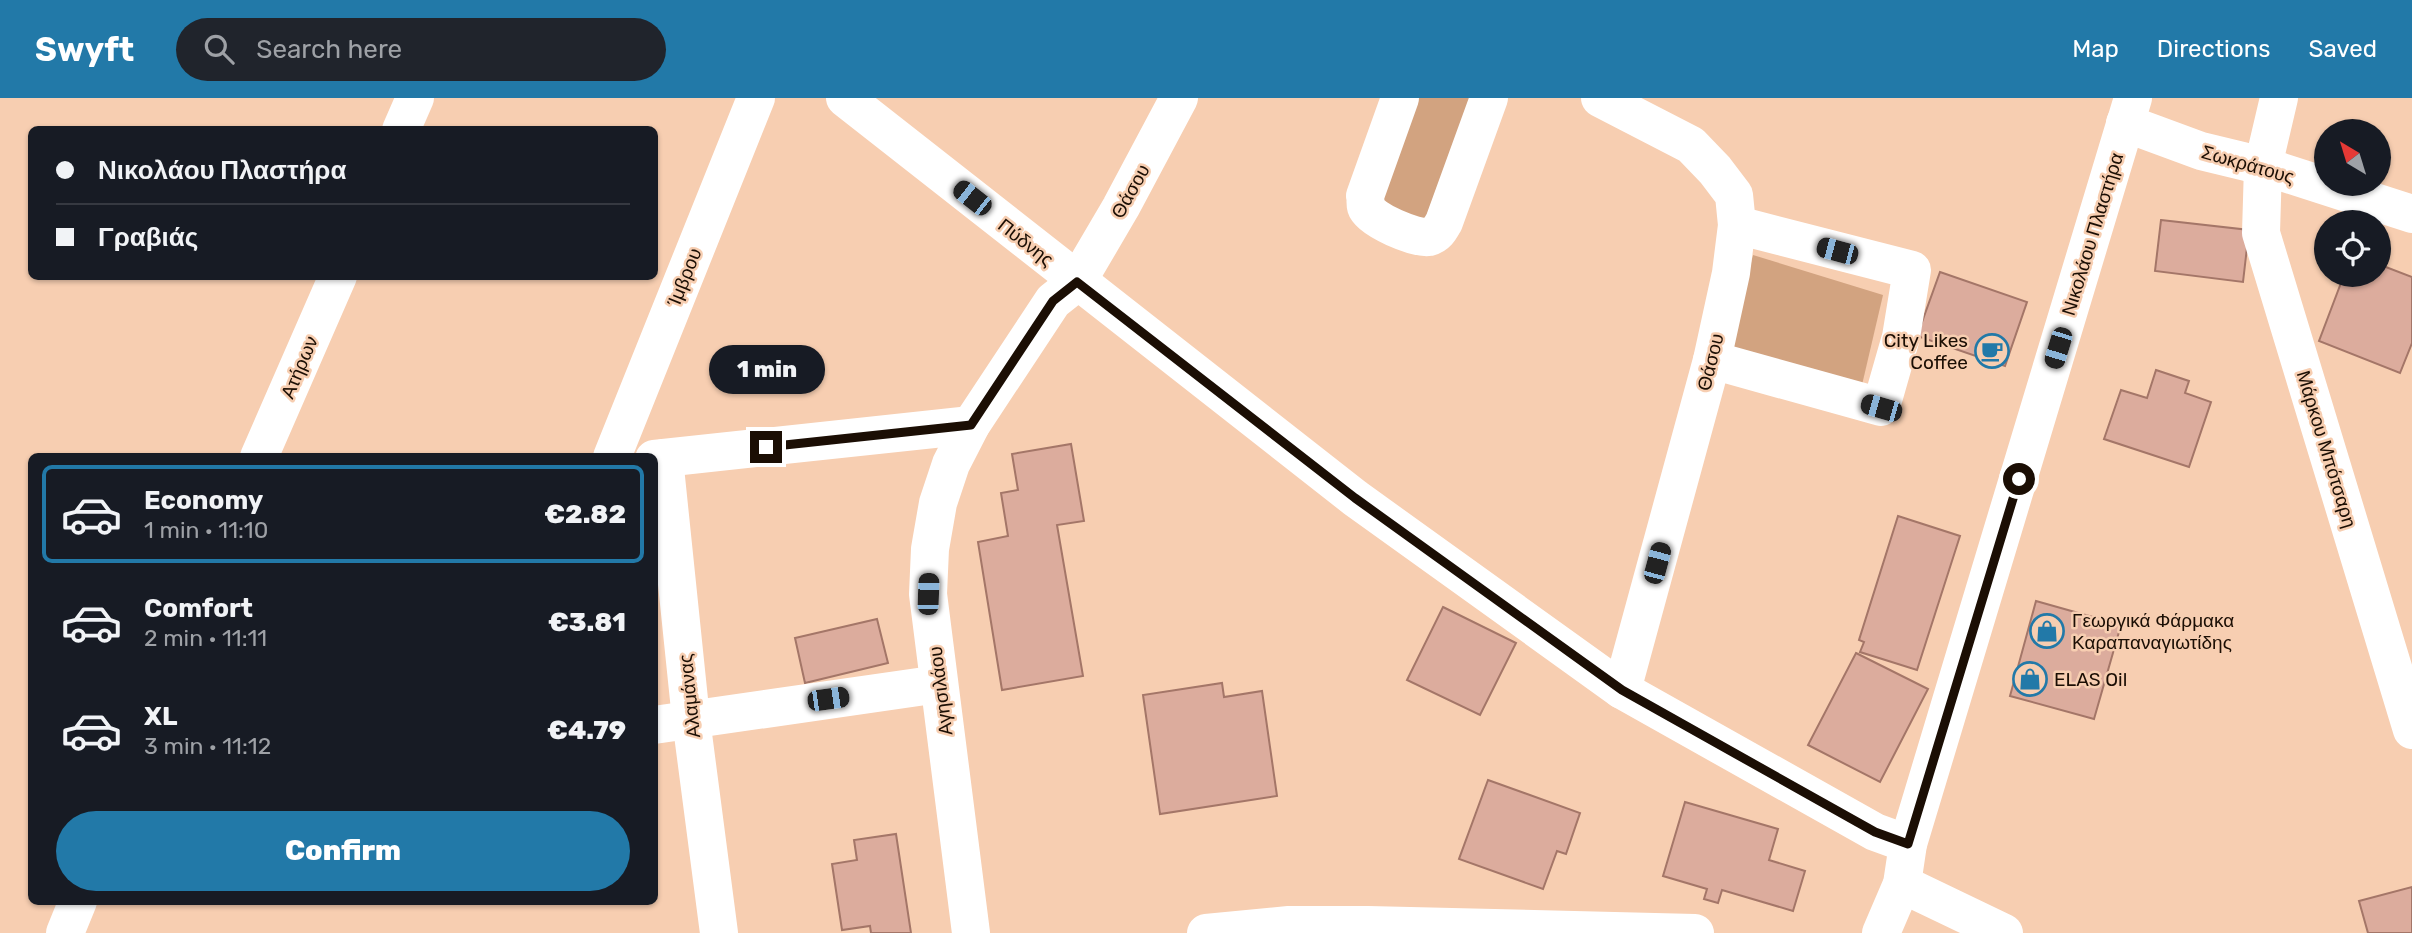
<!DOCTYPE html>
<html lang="en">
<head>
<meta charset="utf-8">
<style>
  body { margin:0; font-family:Rubik,sans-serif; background:#20242c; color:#f1f3f6; height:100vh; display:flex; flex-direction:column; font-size:26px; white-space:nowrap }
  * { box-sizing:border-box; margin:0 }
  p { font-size:23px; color:#9ea1a6 }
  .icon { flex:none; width:38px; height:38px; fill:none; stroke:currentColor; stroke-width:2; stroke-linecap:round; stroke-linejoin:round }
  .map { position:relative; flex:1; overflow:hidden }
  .sheet { position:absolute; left:28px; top:355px; width:630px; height:452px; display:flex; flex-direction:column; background:#171b24; border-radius:10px; box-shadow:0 2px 5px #0004 }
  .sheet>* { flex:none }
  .banner { position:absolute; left:28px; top:28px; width:630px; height:154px; border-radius:10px; box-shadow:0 2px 5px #0004; display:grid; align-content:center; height:154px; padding:0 28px; background:#171b24 }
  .needle { width:46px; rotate:322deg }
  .tools { position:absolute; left:2314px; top:21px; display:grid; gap:14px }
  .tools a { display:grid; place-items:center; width:77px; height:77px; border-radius:50%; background:#171b24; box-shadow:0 2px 5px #0004; font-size:35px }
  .end { position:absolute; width:32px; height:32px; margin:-16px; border:9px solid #1b0e04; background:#fff; box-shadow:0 0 0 4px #fff }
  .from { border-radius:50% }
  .bubble { position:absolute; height:49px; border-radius:24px; background:#171b24; box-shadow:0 2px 5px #0004; font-size:23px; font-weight:800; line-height:49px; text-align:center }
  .car { position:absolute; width:21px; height:42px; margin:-21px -10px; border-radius:9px; box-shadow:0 0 5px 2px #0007; background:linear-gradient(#222 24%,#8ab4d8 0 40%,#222 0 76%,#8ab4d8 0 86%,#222 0) }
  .banner b { display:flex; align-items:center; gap:24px; height:66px; font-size:26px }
  .banner b+b { border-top:2px solid #363941 }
  .banner i { width:18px; height:18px; background:#f1f3f6 }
  ul { padding:12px 0 0; list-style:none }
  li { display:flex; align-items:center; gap:21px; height:98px; margin:0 14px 10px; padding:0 14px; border:4px solid transparent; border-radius:10px }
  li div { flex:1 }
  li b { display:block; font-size:26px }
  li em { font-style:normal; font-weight:800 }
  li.active { border-color:#2279a8 }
  li>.icon { width:63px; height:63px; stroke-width:1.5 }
  .button { display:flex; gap:14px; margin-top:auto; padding:14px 28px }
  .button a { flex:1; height:80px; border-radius:42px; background:#2279a8; color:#fff; font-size:28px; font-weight:800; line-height:80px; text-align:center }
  header { display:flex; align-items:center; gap:42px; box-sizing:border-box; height:98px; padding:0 35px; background:#2279a8; color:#fff }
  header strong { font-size:33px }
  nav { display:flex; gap:38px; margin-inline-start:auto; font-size:24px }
  .search { width:490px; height:63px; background:#20242c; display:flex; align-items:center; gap:18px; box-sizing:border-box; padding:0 24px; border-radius:38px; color:#9ea1a6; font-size:26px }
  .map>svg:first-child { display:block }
</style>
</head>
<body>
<header>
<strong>Swyft</strong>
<div class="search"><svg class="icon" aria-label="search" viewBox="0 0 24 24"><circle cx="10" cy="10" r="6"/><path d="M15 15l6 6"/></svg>Search here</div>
<nav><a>Map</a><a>Directions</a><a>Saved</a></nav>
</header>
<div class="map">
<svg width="2412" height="835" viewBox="0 0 2412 835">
  <rect width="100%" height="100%" fill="#f7ceb1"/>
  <g fill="#d2a380">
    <polygon points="1408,0 1470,0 1419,138 1366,114"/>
    <polygon points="1753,157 1883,197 1858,304 1727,262"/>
  </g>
  <g fill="#dcac9d" stroke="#a47668" stroke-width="2">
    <polygon points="2161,122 2249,132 2243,184 2155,173"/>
    <polygon points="2378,166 2412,179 2412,245 2400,275 2319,243 2344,177 2378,177"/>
    <polygon points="1940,174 2027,204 2005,268 1917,238"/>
    <polygon points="2156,272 2189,283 2185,295 2211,304 2189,369 2104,341 2121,292 2147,300"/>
    <polygon points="1071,346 1084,423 1057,427 1083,578 1002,592 978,444 1008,438 1001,395 1018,392 1012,356"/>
    <polygon points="1898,418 1960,438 1917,572 1860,554 1864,544 1859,542"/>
    <polygon points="2036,503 2121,527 2094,621 2010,598"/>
    <polygon points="1443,509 1516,545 1480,617 1407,582"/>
    <polygon points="877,521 888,565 805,585 795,540"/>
    <polygon points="1856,555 1928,591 1880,684 1808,647"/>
    <polygon points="1222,585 1224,599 1262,593 1277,698 1160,716 1143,597"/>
    <polygon points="1488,682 1580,715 1566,756 1557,753 1543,791 1459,761"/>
    <polygon points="1685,704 1778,731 1769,762 1805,773 1793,813 1722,792 1718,805 1704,801 1707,791 1663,778"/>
    <polygon points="896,736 911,835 871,835 870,828 842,832 832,766 857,762 854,742"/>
    <polygon points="2412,789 2412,835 2368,835 2359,803"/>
  </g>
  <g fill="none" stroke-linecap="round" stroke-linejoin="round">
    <g stroke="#fff" stroke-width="38">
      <polyline points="845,0 1355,400 1622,592 1875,734 1908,746"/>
      <path d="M1400 0 1365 98C1366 102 1365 106 1366 109 1370 122 1416 141 1429 139 1437 137 1440 131 1444 124L1489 0"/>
      <polyline points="1600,0 1691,47 1715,72 1734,97 1737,127 1731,175 1712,262 1622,592"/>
      <polyline points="2279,0 2263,68 2261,135 2412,632"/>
      <polyline points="2125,25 2201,53 2263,68 2412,116"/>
      <polyline points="401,32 415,0"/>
      <polyline points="1712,262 1881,309 1901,239 1912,172 1737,127"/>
      <polyline points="259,359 338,178"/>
      <polyline points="612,359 756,0"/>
      <polyline points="664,360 691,621 719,835"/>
      <polyline points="654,361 971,327"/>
      <polyline points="654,627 939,586"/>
      <polyline points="1902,786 2004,835"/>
      <polyline points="65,835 78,803"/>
      <polyline points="971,835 928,496 930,451 938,405 951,366 971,327 1053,203 1077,184 1121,109 1179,0"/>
      <polyline points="1206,835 1289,827 1368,827 1695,835"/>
    </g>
    <polyline stroke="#fff" stroke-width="38" points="1881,835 1902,786 1908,746 2133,0"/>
  </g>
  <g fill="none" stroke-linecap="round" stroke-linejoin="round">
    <polyline stroke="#1b0e04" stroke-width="9" points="766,349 971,327 1053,203 1077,184 1355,400 1622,592 1875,734 1908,746 2019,381"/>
  </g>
  <defs>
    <g id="cafe-ring" transform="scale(1.75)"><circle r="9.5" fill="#f7ceb1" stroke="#2279a8" stroke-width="1.5"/><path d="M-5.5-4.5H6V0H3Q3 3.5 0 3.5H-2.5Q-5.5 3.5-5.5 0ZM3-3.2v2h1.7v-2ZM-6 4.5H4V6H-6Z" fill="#2279a8"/></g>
    <g id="shop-ring" transform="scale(1.75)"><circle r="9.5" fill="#f7ceb1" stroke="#2279a8" stroke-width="1.5"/><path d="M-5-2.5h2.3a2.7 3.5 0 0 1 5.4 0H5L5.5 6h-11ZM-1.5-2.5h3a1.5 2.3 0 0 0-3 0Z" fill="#2279a8"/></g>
  </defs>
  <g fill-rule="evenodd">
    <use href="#cafe-ring" x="1992" y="253"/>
    <use href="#shop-ring" x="2047" y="533"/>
    <use href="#shop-ring" x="2030" y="581"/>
  </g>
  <g text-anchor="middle" stroke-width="5" stroke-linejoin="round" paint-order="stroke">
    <g font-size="19" fill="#1b0e04" stroke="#f7ceb1">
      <text transform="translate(2248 66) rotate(16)" y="7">Σωκράτους</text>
      <text transform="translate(1130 93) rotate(-61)" y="7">Θάσου</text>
      <text transform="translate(2092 136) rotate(-73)" y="7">Νικολάου Πλαστήρα</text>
      <text transform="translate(1026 144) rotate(38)" y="7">Πύδνης</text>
      <text transform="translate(684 179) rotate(-68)" y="7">Ίμβρου</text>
      <text transform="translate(1710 264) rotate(-76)" y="7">Θάσου</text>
      <text transform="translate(299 269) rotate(-67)" y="7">Ατήρων</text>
      <text transform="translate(2327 351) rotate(73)" y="7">Μάρκου Μπότσαρη</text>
      <text transform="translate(940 593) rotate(-97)" y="7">Αγησιλάου</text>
      <text transform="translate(689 598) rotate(-96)" y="7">Αλαμάνας</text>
    </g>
    <g font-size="19" fill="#1b0e04" stroke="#f7ceb1" text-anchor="start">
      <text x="1968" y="249" text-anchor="end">City Likes<tspan x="1968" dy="22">Coffee</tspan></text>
      <text x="2072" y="529">Γεωργικά Φάρμακα<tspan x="2072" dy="22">Καραπαναγιωτίδης</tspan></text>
      <text x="2054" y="588">ELAS Oil</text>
    </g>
  </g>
</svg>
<div class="tools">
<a><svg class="needle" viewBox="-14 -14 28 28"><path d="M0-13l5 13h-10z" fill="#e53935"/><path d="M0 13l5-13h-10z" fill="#9ea1a6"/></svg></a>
<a><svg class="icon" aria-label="locate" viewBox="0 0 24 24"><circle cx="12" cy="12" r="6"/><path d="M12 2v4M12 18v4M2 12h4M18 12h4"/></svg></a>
</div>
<i class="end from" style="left:2019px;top:381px"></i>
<i class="end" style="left:766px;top:349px"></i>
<div class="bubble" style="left:709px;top:247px;width:116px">1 min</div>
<i class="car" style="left:972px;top:100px;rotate:308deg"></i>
<i class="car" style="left:1837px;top:153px;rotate:285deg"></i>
<i class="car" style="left:2058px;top:250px;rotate:197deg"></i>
<i class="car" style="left:1881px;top:310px;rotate:286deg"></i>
<i class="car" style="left:1657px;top:465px;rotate:15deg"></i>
<i class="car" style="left:928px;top:496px;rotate:2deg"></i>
<i class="car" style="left:828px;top:601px;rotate:82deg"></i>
<div class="banner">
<b><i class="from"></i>Νικολάου Πλαστήρα</b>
<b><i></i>Γραβιάς</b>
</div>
<section class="sheet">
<ul>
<li class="active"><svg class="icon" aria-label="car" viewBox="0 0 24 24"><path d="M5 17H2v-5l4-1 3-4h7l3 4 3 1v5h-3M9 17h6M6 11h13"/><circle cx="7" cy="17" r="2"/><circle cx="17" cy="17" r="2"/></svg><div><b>Economy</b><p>1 min · 11:10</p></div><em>€2.82</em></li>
<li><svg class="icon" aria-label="car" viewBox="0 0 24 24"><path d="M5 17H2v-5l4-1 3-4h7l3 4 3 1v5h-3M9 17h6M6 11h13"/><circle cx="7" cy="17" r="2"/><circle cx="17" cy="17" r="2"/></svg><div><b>Comfort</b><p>2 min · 11:11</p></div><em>€3.81</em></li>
<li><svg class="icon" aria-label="car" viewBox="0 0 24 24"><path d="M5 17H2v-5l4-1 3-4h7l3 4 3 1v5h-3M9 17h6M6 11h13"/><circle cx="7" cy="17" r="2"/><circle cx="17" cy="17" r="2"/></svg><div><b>XL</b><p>3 min · 11:12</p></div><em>€4.79</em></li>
</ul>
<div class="button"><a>Confirm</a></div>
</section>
</div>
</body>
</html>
